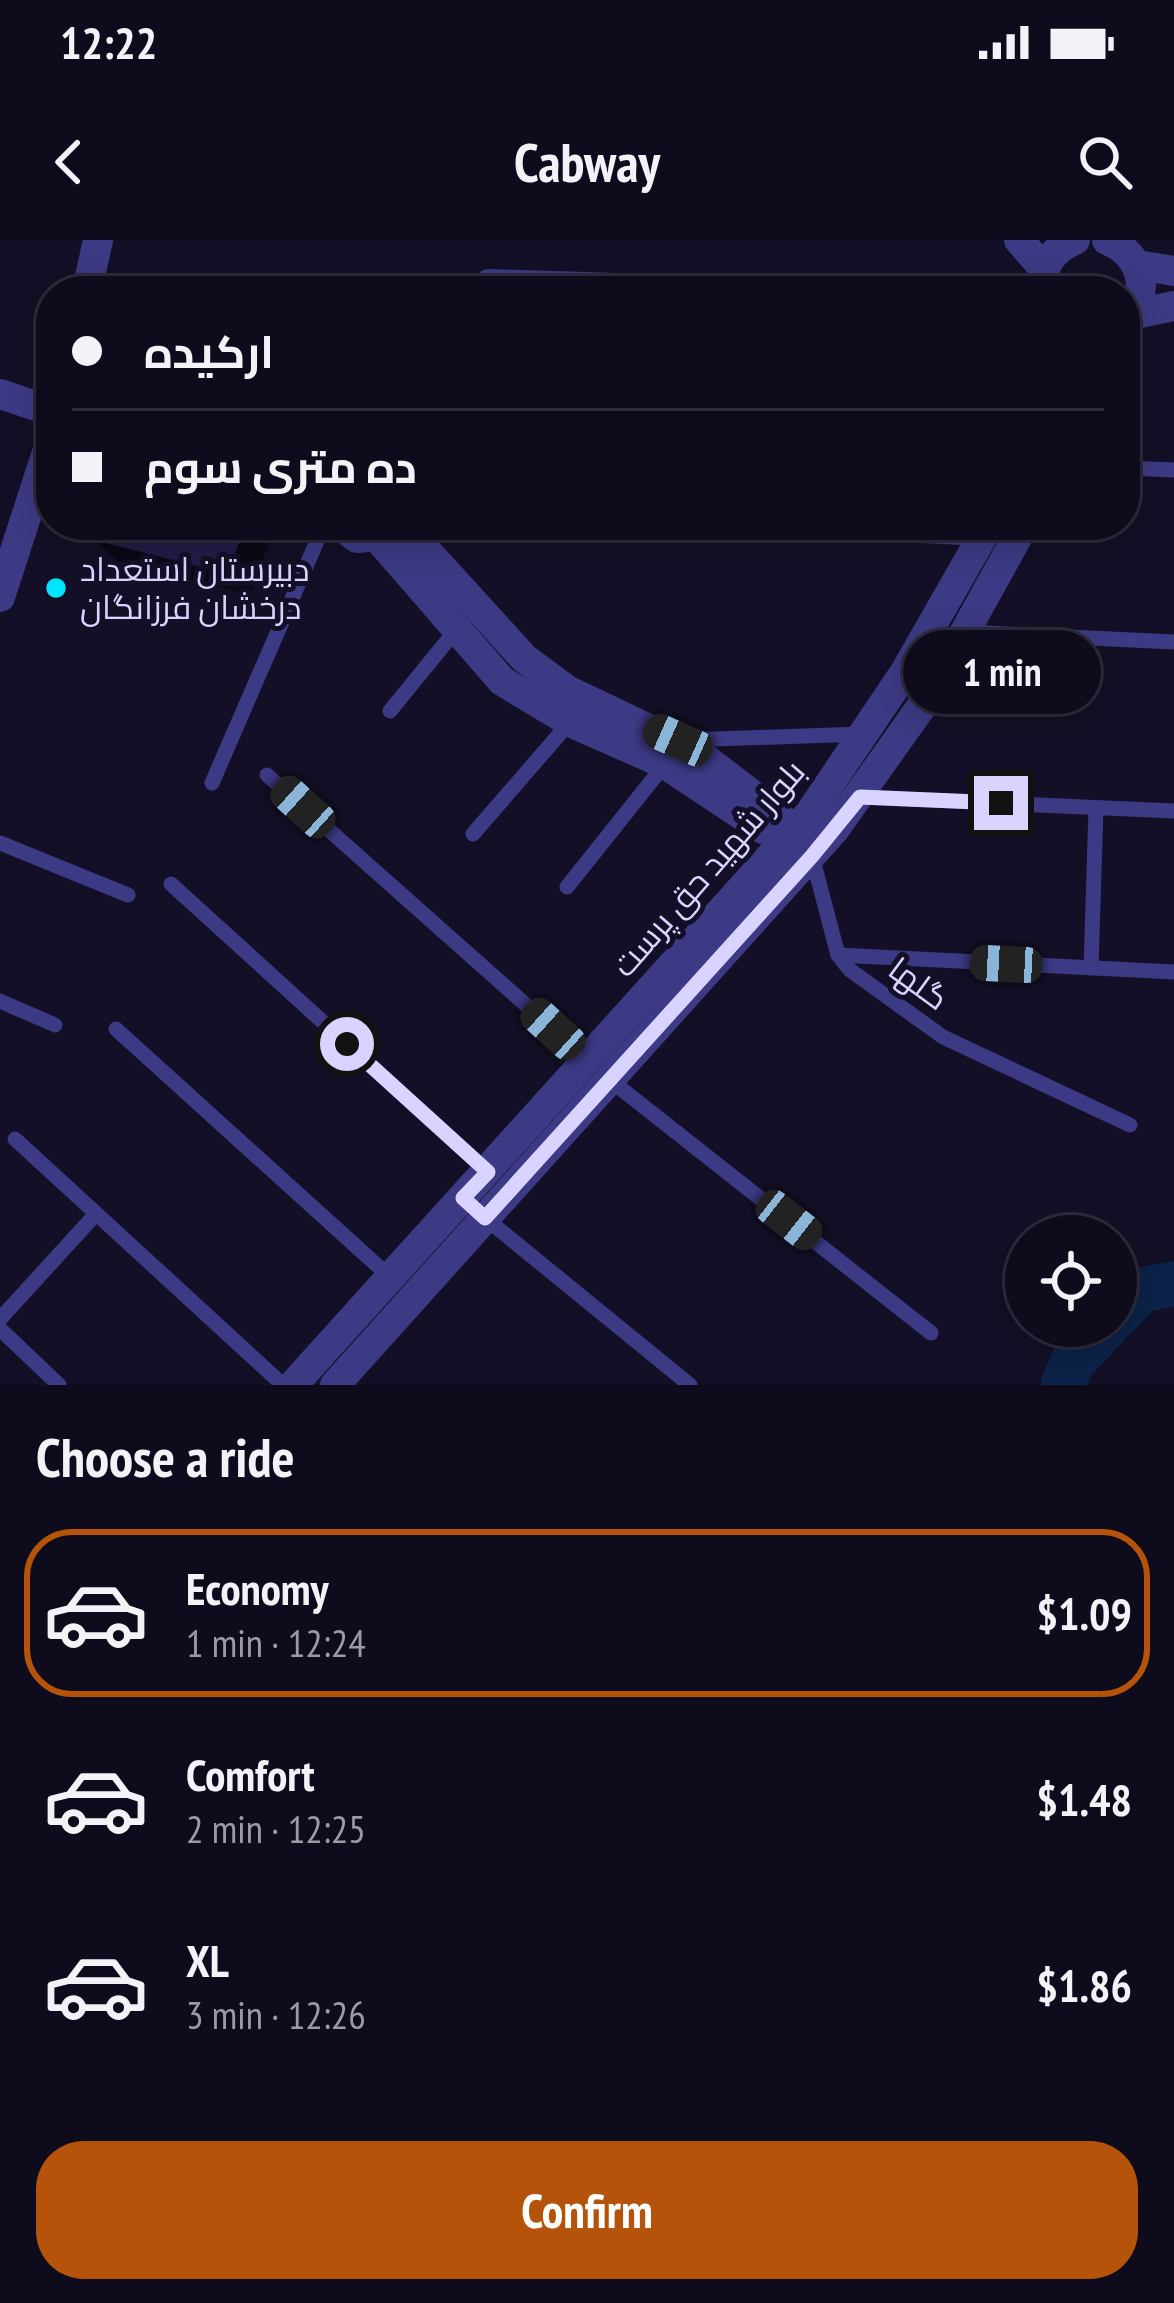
<!DOCTYPE html>
<html lang="en">
<head>
<meta charset="utf-8">
<style>
  body { margin:0; font-family:"PT Sans Narrow",Cairo,sans-serif; background:#171425; color:#f1f3f6; height:100vh; display:flex; flex-direction:column; font-size:45px; white-space:nowrap }
  * { box-sizing:border-box; margin:0 }
  p { font-size:39px; color:#9b9ba3 }
  .icon { flex:none; width:66px; height:66px; fill:none; stroke:currentColor; stroke-width:2; stroke-linecap:round; stroke-linejoin:round }
  .map { position:relative; height:1145px; overflow:hidden }
  .sheet { display:flex; flex-direction:column; background:#0e0b1c; flex:1 }
  .sheet>* { flex:none }
  .top-card { position:absolute; left:36px; top:36px; width:1104px; height:264px; border-radius:48px; box-shadow:0 6px 30px #0003,0 0 0 3px #2e2b3b; display:grid; align-content:center; height:264px; padding:0 36px; background:#0e0b1c }
  .buttons { position:absolute; left:1005px; top:975px; display:grid; gap:24px }
  .buttons a { display:grid; place-items:center; width:132px; height:132px; border-radius:50%; background:#0e0b1c; box-shadow:0 6px 30px #0003,0 0 0 3px #2e2b3b; font-size:60px }
  .end { position:absolute; width:54px; height:54px; margin:-27px; border:15px solid #d9d4ff; background:#111; box-shadow:0 0 0 6px #111 }
  .from { border-radius:50% }
  .bubble { position:absolute; height:84px; border-radius:42px; background:#0e0b1c; box-shadow:0 6px 30px #0003,0 0 0 3px #2e2b3b; font-size:39px; font-weight:800; line-height:84px; text-align:center }
  .car { position:absolute; width:36px; height:72px; margin:-36px -18px; border-radius:15px; box-shadow:0 0 9px 3px #0007; background:linear-gradient(#222 24%,#8ab4d8 0 40%,#222 0 76%,#8ab4d8 0 86%,#222 0) }
  .top-card b { display:flex; align-items:center; gap:42px; height:114px; font-size:45px }
  .top-card b+b { border-top:3px solid #2e2b3b }
  .top-card i { width:30px; height:30px; background:#f1f3f6 }
  ul { padding:0; list-style:none }
  li { display:flex; align-items:center; gap:36px; height:168px; margin:0 24px 18px; padding:0 12px; border:6px solid transparent; border-radius:48px }
  li div { flex:1 }
  li b { display:block; font-size:45px }
  li em { font-style:normal; font-weight:800 }
  li.on { border-color:#b45309 }
  li>.icon { width:108px; height:108px; stroke-width:1.5 }
  h2 { padding:0 36px; font-size:54px; line-height:144px }
  .primary-button { display:flex; gap:24px; margin-top:auto; padding:24px 36px }
  .primary-button a { flex:1; height:138px; border-radius:48px; background:#b45309; color:#fff; font-size:48px; font-weight:800; line-height:138px; text-align:center }
  .status { display:flex; justify-content:space-between; align-items:center; height:84px; padding:0 60px; background:#0e0b1c; direction:ltr }
  .status svg { height:33px; fill:currentColor }
  header { display:flex; justify-content:space-between; align-items:center; height:156px; padding:0 36px; background:#0e0b1c; font-size:54px; font-weight:800 }
  .map>svg:first-child { display:block }
</style>
</head>
<body>
<div class="status"><b>12:22</b><svg viewBox="0 0 49 12"><path d="M0 12V9h3v3zM5 12V6h3v6zM10 12V3h3v9zM15 12V0h3v12zM26 1h20v11H26zM47 4h2v5h-2z"/></svg></div>
<header><svg class="icon" aria-label="back" viewBox="0 0 24 24"><path d="M15 5l-7 7 7 7"/></svg>Cabway<svg class="icon" aria-label="search" viewBox="0 0 24 24"><circle cx="10" cy="10" r="6"/><path d="M15 15l6 6"/></svg></header>
<div class="map">
<svg width="1174" height="1145" viewBox="0 0 1174 1145">
  <rect width="100%" height="100%" fill="#130f26"/>
  <polygon fill="#0007" points="98,285 275,285 251,355 117,321 94,298"/>
  <g fill="none" stroke-linecap="round" stroke-linejoin="round">
    <g stroke="#0c2248" stroke-width="45">
      <polyline points="1116,1077 1141,1050 1174,1044"/>
      <polyline points="1063,1145 1072,1123 1107,1086"/>
    </g>
  </g>
  <polygon fill="#241b47" points="95,285 245,285 228,334 90,299"/>
  <g fill="none" stroke-linecap="round" stroke-linejoin="round">
    <g stroke="#3d3a85" stroke-width="15">
      <polyline points="1125,228 1174,230"/>
      <polyline points="966,392 1174,402"/>
      <polyline points="390,471 456,390"/>
      <polyline points="687,500 861,494"/>
      <polyline points="267,535 588,820"/>
      <polyline points="212,543 324,285"/>
      <polyline points="860,557 1174,571"/>
      <polyline points="473,594 570,482"/>
      <polyline points="0,603 128,655"/>
      <polyline points="812,616 838,715 850,730 943,797 1130,885"/>
      <polyline points="171,644 488,932"/>
      <polyline points="567,647 665,524"/>
      <polyline points="838,715 1174,732"/>
      <polyline points="1091,728 1096,568"/>
      <polyline points="0,761 55,785"/>
      <polyline points="116,789 391,1038"/>
      <polyline points="610,840 931,1093"/>
      <polyline points="15,899 283,1145"/>
      <polyline points="485,978 690,1145"/>
      <polyline points="0,1079 95,975"/>
      <polyline points="0,1089 59,1145"/>
    </g>
    <g stroke="#3d3a85" stroke-width="30">
      <polyline points="1019,0 1044,29"/>
      <polyline points="87,51 98,0"/>
      <polyline points="485,51 489,44 710,51"/>
      <polyline points="856,285 986,291"/>
      <polyline points="0,357 51,200"/>
    </g>
    <g stroke="#3d3a85" stroke-width="30">
      <path d="M1107 0C1145 16 1151 55 1125 86"/>
      <polyline points="1137,25 1174,31"/>
      <path d="M1041 51C1041 27 1052 9 1075 0"/>
      <polyline points="1135,74 1174,66"/>
      <polyline points="0,154 51,171"/>
      <polyline points="340,285 357,298 376,296 390,285"/>
      <polyline points="403,285 524,418 567,450 695,511 779,575 789,597"/>
      <polyline points="376,296 502,441 570,482 665,524 763,589 789,597 800,606"/>
      <polyline points="293,1145 810,573 905,432 989,285"/>
      <polyline points="335,1145 834,590 931,453 1024,285"/>
    </g>
  </g>
  <g fill="none" stroke-linecap="round" stroke-linejoin="round">
    <polyline stroke="#d9d4ff" stroke-width="15" points="347,804 488,932 463,958 485,978 812,616 860,557 1001,563"/>
  </g>
  <circle fill="#00e5ff" stroke="#130f26" stroke-width="4.5" cx="56" cy="348" r="12"/>
  <g text-anchor="middle" stroke-width="10" stroke-linejoin="round" paint-order="stroke">
    <g font-size="33" fill="#d9d4ff" stroke="#130f26" text-anchor="start">
      <text x="80" y="341">دبیرستان استعداد<tspan x="80" dy="38">درخشان فرزانگان</tspan></text>
    </g>
    <g font-size="33" fill="#d9d4ff" stroke="#130f26">
      <text transform="translate(708 628) rotate(-49)" y="12">بلوار شهید حق پرست</text>
      <text transform="translate(919 743) rotate(36)" y="12">گلها</text>
    </g>
  </g>
</svg>
<div class="buttons">
<a><svg class="icon" aria-label="locate" viewBox="0 0 24 24"><circle cx="12" cy="12" r="6"/><path d="M12 2v4M12 18v4M2 12h4M18 12h4"/></svg></a>
</div>
<i class="end from" style="left:347px;top:804px"></i>
<i class="end" style="left:1001px;top:563px"></i>
<div class="bubble" style="left:903px;top:390px;width:198px">1 min</div>
<i class="car" style="left:678px;top:500px;rotate:294deg"></i>
<i class="car" style="left:303px;top:567px;rotate:312deg"></i>
<i class="car" style="left:1006px;top:724px;rotate:273deg"></i>
<i class="car" style="left:553px;top:789px;rotate:312deg"></i>
<i class="car" style="left:789px;top:980px;rotate:128deg"></i>
<div class="top-card">
<b><i class="from"></i>ارکیده</b>
<b><i></i>ده متری سوم</b>
</div>
</div>
<section class="sheet">
<h2>Choose a ride</h2>
<ul>
<li class="on"><svg class="icon" aria-label="car" viewBox="0 0 24 24"><path d="M5 17H2v-5l4-1 3-4h7l3 4 3 1v5h-3M9 17h6M6 11h13"/><circle cx="7" cy="17" r="2"/><circle cx="17" cy="17" r="2"/></svg><div><b>Economy</b><p>1 min · 12:24</p></div><em>$1.09</em></li>
<li><svg class="icon" aria-label="car" viewBox="0 0 24 24"><path d="M5 17H2v-5l4-1 3-4h7l3 4 3 1v5h-3M9 17h6M6 11h13"/><circle cx="7" cy="17" r="2"/><circle cx="17" cy="17" r="2"/></svg><div><b>Comfort</b><p>2 min · 12:25</p></div><em>$1.48</em></li>
<li><svg class="icon" aria-label="car" viewBox="0 0 24 24"><path d="M5 17H2v-5l4-1 3-4h7l3 4 3 1v5h-3M9 17h6M6 11h13"/><circle cx="7" cy="17" r="2"/><circle cx="17" cy="17" r="2"/></svg><div><b>XL</b><p>3 min · 12:26</p></div><em>$1.86</em></li>
</ul>
<div class="primary-button"><a>Confirm</a></div>
</section>
</body>
</html>
